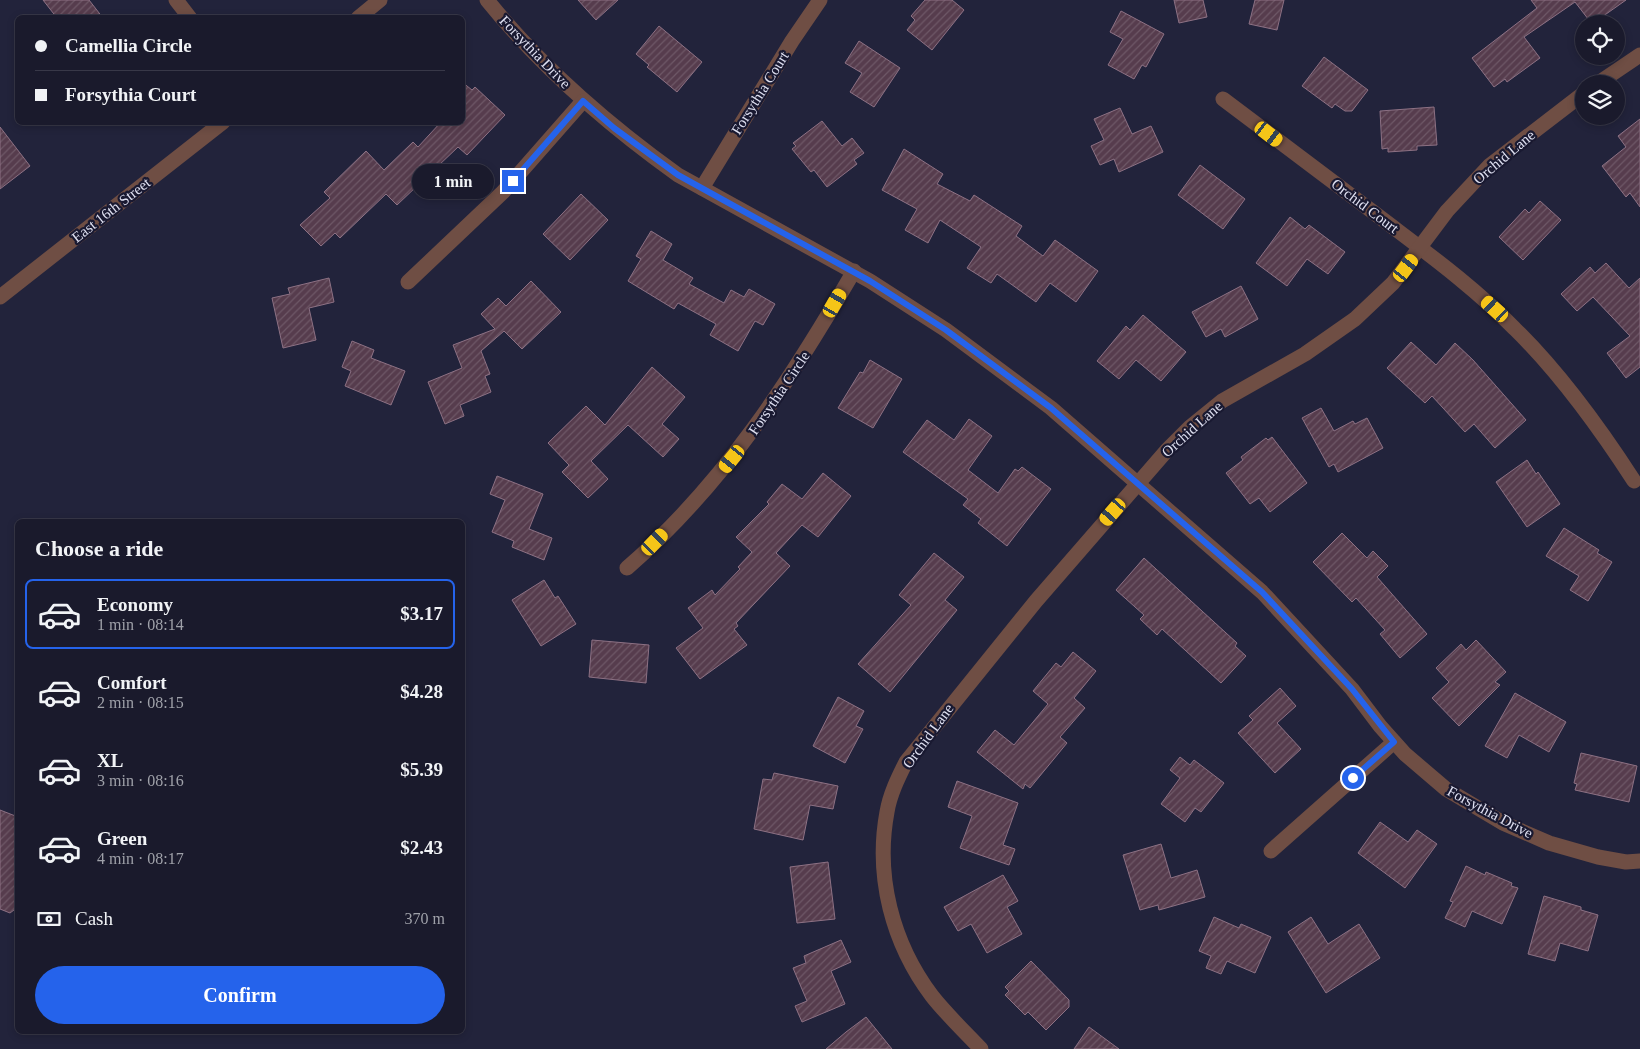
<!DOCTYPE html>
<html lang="en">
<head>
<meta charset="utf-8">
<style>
  body { margin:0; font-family:"Times New Roman",serif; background:#232334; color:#f1f3f6; height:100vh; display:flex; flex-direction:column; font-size:19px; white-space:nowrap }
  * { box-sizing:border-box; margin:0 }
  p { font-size:16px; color:#9fa1a9 }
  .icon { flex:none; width:28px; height:28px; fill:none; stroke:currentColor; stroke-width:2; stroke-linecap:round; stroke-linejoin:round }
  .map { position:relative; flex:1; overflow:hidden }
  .panel { position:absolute; left:15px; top:519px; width:450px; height:515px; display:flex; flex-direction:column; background:#1a1a2c; border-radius:8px; box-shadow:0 2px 8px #0003,0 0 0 1px #383848 }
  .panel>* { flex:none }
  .top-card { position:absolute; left:15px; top:15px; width:450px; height:110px; border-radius:8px; box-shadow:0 2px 8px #0003,0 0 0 1px #383848; display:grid; align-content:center; height:110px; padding:0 20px; background:#1a1a2c }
  .tools { position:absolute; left:1575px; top:15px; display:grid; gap:10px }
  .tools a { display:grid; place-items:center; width:50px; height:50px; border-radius:50%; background:#1a1a2c; box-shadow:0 2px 8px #0003,0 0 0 1px #383848; font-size:25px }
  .end { position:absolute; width:22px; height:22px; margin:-11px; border:6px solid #2563eb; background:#fff; box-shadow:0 0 0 2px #fff }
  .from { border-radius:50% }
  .bubble { position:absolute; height:35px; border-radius:18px; background:#1a1a2c; box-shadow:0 2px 8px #0003,0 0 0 1px #383848; font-size:16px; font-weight:600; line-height:35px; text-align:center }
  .car { position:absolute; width:15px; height:30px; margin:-15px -8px; border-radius:6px; box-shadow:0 0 4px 1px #0007; background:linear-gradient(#f5c518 24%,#345 0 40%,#f5c518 0 76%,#345 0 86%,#f5c518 0) }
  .top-card b { display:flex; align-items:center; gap:18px; height:48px; font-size:19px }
  .top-card b+b { border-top:1px solid #383848 }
  .top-card i { width:12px; height:12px; background:#f1f3f6 }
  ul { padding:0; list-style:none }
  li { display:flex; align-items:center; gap:15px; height:70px; margin:0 10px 8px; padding:0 10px; border:2px solid transparent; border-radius:8px }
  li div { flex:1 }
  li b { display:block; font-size:19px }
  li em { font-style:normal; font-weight:600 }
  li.active { border-color:#2563eb }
  li>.icon { width:45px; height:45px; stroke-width:1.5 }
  h2 { padding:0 20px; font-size:22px; line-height:60px }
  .pay { display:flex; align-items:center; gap:12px; height:55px; padding:0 20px; font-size:19px }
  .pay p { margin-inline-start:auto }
  .action { display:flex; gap:10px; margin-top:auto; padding:10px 20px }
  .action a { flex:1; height:58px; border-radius:30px; background:#2563eb; color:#fff; font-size:20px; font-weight:600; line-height:58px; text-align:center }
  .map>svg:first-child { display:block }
</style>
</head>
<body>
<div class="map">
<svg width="1640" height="1049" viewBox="0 0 1640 1049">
  <defs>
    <pattern id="building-hatch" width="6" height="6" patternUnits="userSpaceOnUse" patternTransform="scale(1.25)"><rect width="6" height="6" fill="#563c4d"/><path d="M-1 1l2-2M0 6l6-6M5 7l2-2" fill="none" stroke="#6e5867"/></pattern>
  </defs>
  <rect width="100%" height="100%" fill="#22233b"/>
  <g fill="url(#building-hatch)" stroke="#8d7184">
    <polygon points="43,0 89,0 103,18 57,18"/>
    <polygon points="578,0 618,0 596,20"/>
    <polygon points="925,0 952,0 964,10 932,50 907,30 915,20 911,16"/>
    <polygon points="1174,0 1203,0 1207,17 1179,23"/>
    <polygon points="1255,0 1284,0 1277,30 1249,24"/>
    <polygon points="1531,0 1626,0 1592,24 1575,2 1524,37 1540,58 1507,82 1505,79 1494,87 1472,58 1537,8"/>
    <polygon points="1121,11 1164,34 1146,67 1142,65 1134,79 1108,65 1123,39 1110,32"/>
    <polygon points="659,26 702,62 677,92 647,67 649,65 636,54"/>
    <polygon points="859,41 900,68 874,107 850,92 862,73 845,63"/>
    <polygon points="1324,57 1368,90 1352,111 1345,111 1335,104 1332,108 1302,86"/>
    <polygon points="462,82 472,90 475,87 505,115 467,155 458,147 397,205 386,194 340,238 335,233 321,246 300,225 330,198 324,192 366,151 384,170 413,142 418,147 441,122 462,122"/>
    <polygon points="1434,107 1437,145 1417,146 1417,150 1388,152 1388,148 1382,149 1380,111"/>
    <polygon points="1120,108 1132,134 1151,126 1163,152 1119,172 1114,159 1100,165 1091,146 1104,140 1094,119"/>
    <polygon points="1640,119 1640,207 1630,193 1626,197 1602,166 1626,147 1618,136"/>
    <polygon points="822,121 842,146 852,138 864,153 854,160 857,164 827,187 814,170 811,172 792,149 796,146 793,143"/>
    <polygon points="0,127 30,166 0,189"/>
    <polygon points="904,149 943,174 937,184 970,201 974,195 1022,226 1016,236 1043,256 1055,240 1098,271 1076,302 1050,283 1036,302 997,274 991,283 967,268 981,247 940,220 928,243 905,230 917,209 882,190"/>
    <polygon points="1200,165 1245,199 1223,229 1178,195"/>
    <polygon points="581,194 608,220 570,260 543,234"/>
    <polygon points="1540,201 1561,220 1523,260 1499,237 1525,209 1529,213"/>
    <polygon points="1290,217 1305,229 1309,225 1345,252 1328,274 1307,259 1287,286 1256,263"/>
    <polygon points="651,231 672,244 663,260 693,278 689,284 724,303 731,290 744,297 749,289 775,304 763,325 755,321 738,351 710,335 716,324 678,303 674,309 628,281 641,259 636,256"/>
    <polygon points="1606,263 1629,288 1640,278 1640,367 1626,378 1607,353 1630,336 1593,297 1577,311 1561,294 1590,267 1595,273"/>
    <polygon points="329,278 334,302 309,308 316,340 283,348 272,298 290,294 288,288"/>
    <polygon points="531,281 561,312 522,349 504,331 481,351 490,374 485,376 491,392 460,405 464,416 445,424 428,382 462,368 453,345 495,329 481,314 498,298 506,306"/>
    <polygon points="1241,286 1258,319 1225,337 1221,329 1206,337 1192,312"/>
    <polygon points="1143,315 1186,352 1161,381 1136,360 1119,379 1097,361 1126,326 1130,330"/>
    <polygon points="352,341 374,350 371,358 405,371 391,405 345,386 351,371 342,367"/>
    <polygon points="1411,342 1436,365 1455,343 1473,360 1526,420 1495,448 1474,424 1465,432 1432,396 1425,403 1387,368"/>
    <polygon points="870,360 902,379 873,428 838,408 860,372 863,373"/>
    <polygon points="652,367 685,397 662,424 679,439 663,457 628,425 591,461 608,479 588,498 562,472 569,465 548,443 586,406 605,425"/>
    <polygon points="1321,408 1334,431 1353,421 1355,424 1367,418 1383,448 1338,472 1334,464 1329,467 1302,418"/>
    <polygon points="969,419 992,436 968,470 998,493 1015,469 1018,471 1022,467 1051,489 1007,546 978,523 981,519 963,505 968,499 903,452 927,420 954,440"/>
    <polygon points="1272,437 1307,483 1270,512 1259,498 1250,504 1226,473 1243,460 1241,457 1266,438 1268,440"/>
    <polygon points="1527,460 1536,474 1538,472 1560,504 1527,527 1496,482"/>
    <polygon points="823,473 851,496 818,537 802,525 776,553 790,566 736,623 738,626 734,629 747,645 700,679 676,648 703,628 688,608 712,590 715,595 740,569 738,567 752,552 736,537 769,504 767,502 782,484 802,499"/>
    <polygon points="497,476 543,494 529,529 552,538 544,560 512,547 514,541 492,532 505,500 490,494"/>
    <polygon points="1564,528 1599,550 1597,553 1612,562 1588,601 1570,590 1579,576 1546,556"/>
    <polygon points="1342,533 1367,558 1373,551 1388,566 1377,577 1427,634 1400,658 1380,634 1385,630 1356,598 1352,602 1313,562"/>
    <polygon points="934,553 964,577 945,600 957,610 890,692 858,664 911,605 899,595"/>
    <polygon points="1144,558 1237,643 1235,646 1246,656 1221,683 1162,629 1157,635 1140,619 1144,615 1116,590"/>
    <polygon points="544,580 555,598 558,596 576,624 541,646 512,600"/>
    <polygon points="592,640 649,645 646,683 589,677"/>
    <polygon points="1476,640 1506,672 1495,682 1500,685 1459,726 1432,698 1449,682 1436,668 1461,644 1466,650"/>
    <polygon points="1073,652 1096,671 1074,698 1085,708 1060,737 1067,743 1030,788 1025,784 1023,789 977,752 995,730 1014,745 1048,704 1033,691 1056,663 1061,667"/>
    <polygon points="1280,688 1296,706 1277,723 1301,749 1275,773 1238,733 1253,720 1249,716"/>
    <polygon points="1515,693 1566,722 1549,752 1519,735 1507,758 1485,746"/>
    <polygon points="838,697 864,711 856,726 863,729 845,763 813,746"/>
    <polygon points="1581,753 1637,766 1629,802 1575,790 1577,784 1574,783"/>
    <polygon points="1180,757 1190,765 1194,760 1224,783 1201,812 1195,808 1185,822 1161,804 1180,778 1170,770"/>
    <polygon points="774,773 838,786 833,809 810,805 803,840 754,829 763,779 772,780"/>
    <polygon points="957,781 1018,803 1003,845 1015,849 1009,865 960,848 972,816 948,807"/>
    <polygon points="0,810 18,817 18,907 10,913 0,909"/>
    <polygon points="1380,822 1408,842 1417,830 1437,844 1405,888 1358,853"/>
    <polygon points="1161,844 1171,878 1197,870 1205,897 1159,910 1158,905 1140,910 1123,855"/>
    <polygon points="828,862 835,919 797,923 790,867"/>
    <polygon points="1466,866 1485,875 1486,872 1512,883 1511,886 1518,888 1502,924 1472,911 1465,927 1445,918 1453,902 1450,901"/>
    <polygon points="1003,875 1018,901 1007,907 1022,934 987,953 971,924 958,931 944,907"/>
    <polygon points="1544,896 1581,907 1581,910 1598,915 1588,951 1560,943 1555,961 1528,954"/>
    <polygon points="1214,917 1239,928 1241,924 1271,937 1255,973 1227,961 1221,974 1206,968 1211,956 1199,951"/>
    <polygon points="1311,917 1328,944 1359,924 1380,958 1326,993 1288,932"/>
    <polygon points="841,940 851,962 831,971 845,1004 802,1022 795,1006 807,1001 793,968 806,963 804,956"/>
    <polygon points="1031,961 1069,1000 1069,1007 1046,1030 1028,1012 1025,1015 1005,995 1009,991 1005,987"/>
    <polygon points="866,1017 892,1049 826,1049 846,1032"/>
    <polygon points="1089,1027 1119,1049 1074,1049"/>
  </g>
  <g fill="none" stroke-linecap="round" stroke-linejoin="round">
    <g stroke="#6f4e44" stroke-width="15">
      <polyline points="176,0 190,18"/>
      <path d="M487 0C542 68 607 124 678 175L870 281 946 330 1051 408 1262 592 1352 689 1380 726 1405 754 1446 789 1503 823 1549 843 1598 857 1626 862 1640 861"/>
      <polyline points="1597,84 1640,55"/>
      <path d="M1223 99C1276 139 1328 178 1381 218 1427 253 1474 287 1515 329 1561 374 1599 427 1634 481"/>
      <polyline points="702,188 792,41 820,0"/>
      <polyline points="408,282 503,192 583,101"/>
      <path d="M627 568C724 484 790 381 854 271"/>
      <polyline points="1271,851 1394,742"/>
      <path d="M981 1049C965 1032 947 1015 932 996 892 943 875 876 887 812 890 794 898 778 906 762L1036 601 1168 449 1190 427 1222 401 1305 354 1355 319 1393 283 1447 211 1489 166 1584 93"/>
    </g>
    <g stroke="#6f4e44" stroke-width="15">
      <polyline points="358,18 380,0"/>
      <polyline points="0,297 223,122"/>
    </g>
  </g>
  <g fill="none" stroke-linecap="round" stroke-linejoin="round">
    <polyline stroke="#2563eb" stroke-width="6" points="513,181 583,101 614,128 678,175 870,281 946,330 1051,408 1262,592 1352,689 1394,742 1353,778"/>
  </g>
  <g text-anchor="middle" stroke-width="4.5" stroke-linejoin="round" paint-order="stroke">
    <g font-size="15" fill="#dfe0f1" stroke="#191931">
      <text transform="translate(535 52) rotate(46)" y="5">Forsythia Drive</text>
      <text transform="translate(760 93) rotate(-58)" y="5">Forsythia Court</text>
      <text transform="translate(1504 157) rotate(-40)" y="5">Orchid Lane</text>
      <text transform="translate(1365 206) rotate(37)" y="5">Orchid Court</text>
      <text transform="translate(111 210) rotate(-38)" y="5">East 16th Street</text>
      <text transform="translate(779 393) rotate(-56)" y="5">Forsythia Circle</text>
      <text transform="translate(1192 429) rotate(-42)" y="5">Orchid Lane</text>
      <text transform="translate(928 736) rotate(-54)" y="5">Orchid Lane</text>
      <text transform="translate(1490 812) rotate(28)" y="5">Forsythia Drive</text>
    </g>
  </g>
</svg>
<div class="tools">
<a><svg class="icon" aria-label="locate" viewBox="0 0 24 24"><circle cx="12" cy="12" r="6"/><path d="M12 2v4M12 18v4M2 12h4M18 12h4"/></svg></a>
<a><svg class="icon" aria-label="layers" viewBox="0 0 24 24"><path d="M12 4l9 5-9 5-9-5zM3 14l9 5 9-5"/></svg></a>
</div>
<i class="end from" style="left:1353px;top:778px"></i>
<i class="end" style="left:513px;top:181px"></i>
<div class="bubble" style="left:412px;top:164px;width:82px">1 min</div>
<i class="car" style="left:1269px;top:134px;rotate:127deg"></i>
<i class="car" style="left:1406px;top:268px;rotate:37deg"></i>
<i class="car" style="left:835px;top:303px;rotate:30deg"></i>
<i class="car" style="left:1495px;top:309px;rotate:312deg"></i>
<i class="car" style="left:732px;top:459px;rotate:219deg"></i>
<i class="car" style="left:1113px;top:512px;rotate:221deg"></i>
<i class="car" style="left:655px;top:542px;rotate:44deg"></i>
<div class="top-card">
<b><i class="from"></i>Camellia Circle</b>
<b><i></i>Forsythia Court</b>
</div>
<section class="panel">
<h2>Choose a ride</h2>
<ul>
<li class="active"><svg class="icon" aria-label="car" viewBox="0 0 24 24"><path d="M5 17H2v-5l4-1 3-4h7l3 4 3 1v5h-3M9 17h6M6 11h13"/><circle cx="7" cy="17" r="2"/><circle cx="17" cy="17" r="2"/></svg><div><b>Economy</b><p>1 min · 08:14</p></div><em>$3.17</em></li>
<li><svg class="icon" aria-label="car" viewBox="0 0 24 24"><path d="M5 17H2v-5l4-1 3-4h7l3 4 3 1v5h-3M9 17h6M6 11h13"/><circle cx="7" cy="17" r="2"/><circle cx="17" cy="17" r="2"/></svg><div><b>Comfort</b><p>2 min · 08:15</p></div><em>$4.28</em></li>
<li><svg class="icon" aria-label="car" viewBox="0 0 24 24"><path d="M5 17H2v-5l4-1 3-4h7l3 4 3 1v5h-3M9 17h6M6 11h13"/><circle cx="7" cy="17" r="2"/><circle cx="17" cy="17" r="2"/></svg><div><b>XL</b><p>3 min · 08:16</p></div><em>$5.39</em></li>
<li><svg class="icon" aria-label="car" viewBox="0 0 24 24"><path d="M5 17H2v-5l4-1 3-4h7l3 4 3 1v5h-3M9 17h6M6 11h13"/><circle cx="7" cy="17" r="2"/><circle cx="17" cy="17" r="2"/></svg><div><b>Green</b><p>4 min · 08:17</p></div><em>$2.43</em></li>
</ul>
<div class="pay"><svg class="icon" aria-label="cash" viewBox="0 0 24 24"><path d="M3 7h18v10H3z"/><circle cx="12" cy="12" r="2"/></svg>Cash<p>370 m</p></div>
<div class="action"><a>Confirm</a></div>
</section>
</div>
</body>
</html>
